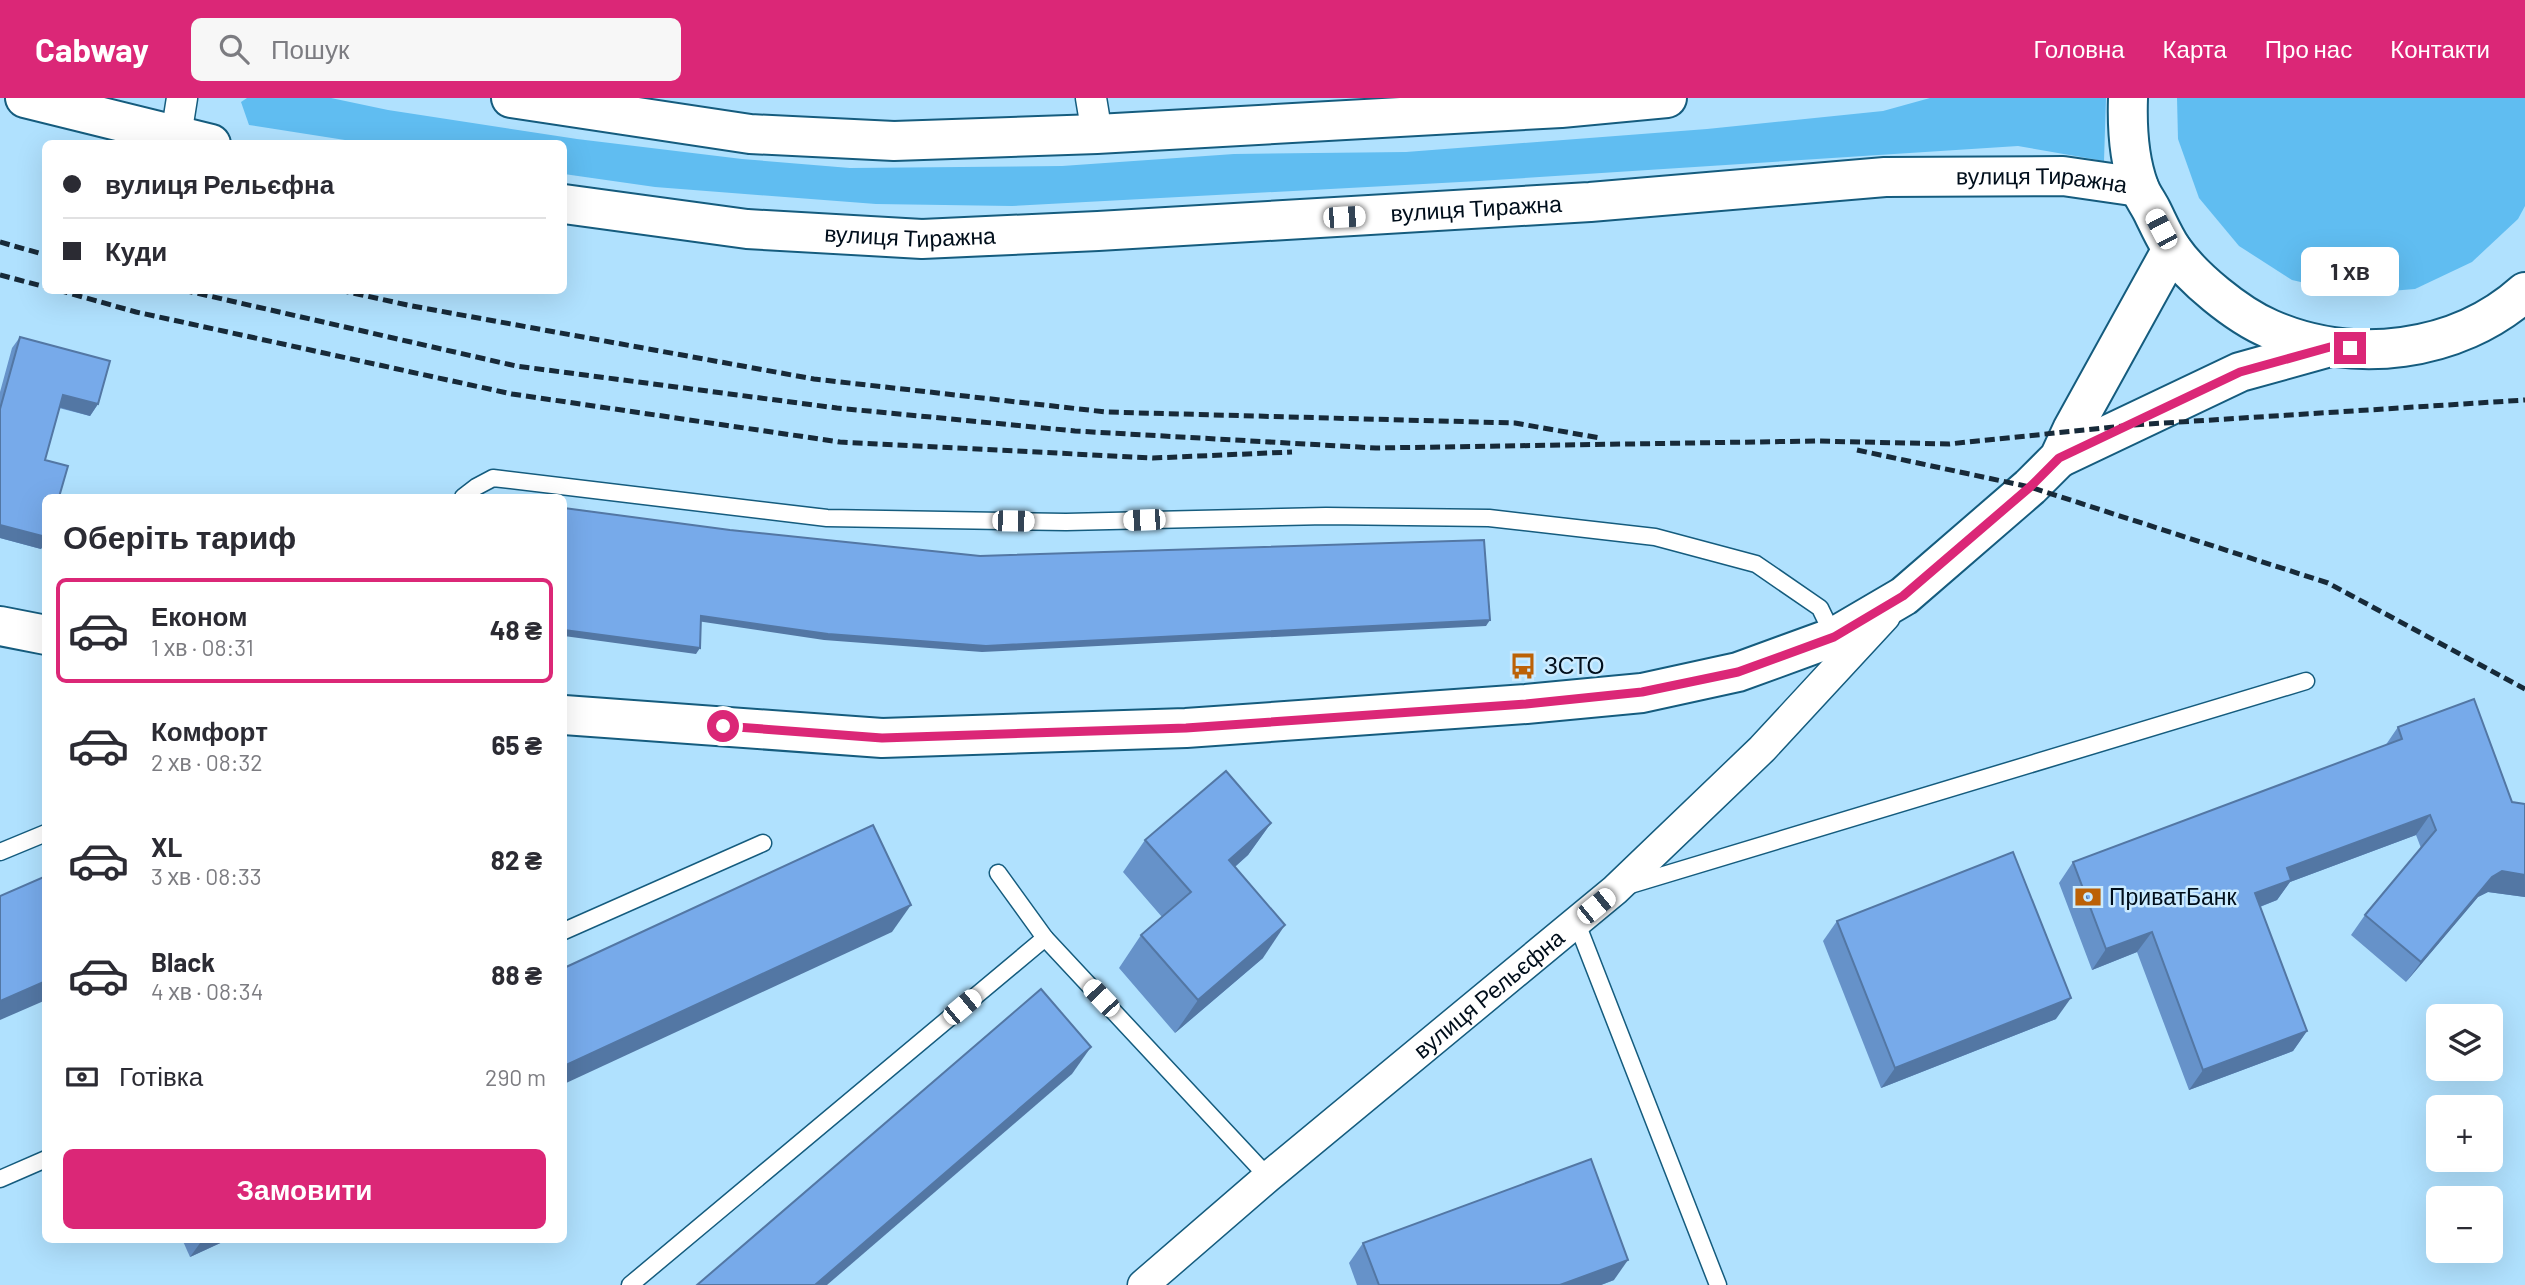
<!DOCTYPE html>
<html lang="uk">
<head>
<meta charset="utf-8">
<style>
  body { margin:0; font-family:Barlow,sans-serif; background:#f7f7f7; color:#2b2b33; height:100vh; display:flex; flex-direction:column; font-size:26px; white-space:nowrap }
  * { box-sizing:border-box; margin:0 }
  p { font-size:23px; color:#7c7c81 }
  .icon { flex:none; width:38px; height:38px; fill:none; stroke:currentColor; stroke-width:2; stroke-linecap:round; stroke-linejoin:round }
  .map { position:relative; flex:1; overflow:hidden }
  .sheet { position:absolute; left:42px; top:396px; width:525px; height:749px; display:flex; flex-direction:column; background:#fff; border-radius:10px; box-shadow:0 7px 28px #0002 }
  .sheet>* { flex:none }
  .hud { position:absolute; left:42px; top:42px; width:525px; height:154px; border-radius:10px; box-shadow:0 7px 28px #0002; display:grid; align-content:center; height:154px; padding:0 21px; background:#fff }
  .tools { position:absolute; left:2426px; top:906px; display:grid; gap:14px }
  .tools a { display:grid; place-items:center; width:77px; height:77px; border-radius:10px; background:#fff; box-shadow:0 7px 28px #0002; font-size:35px }
  .end { position:absolute; width:32px; height:32px; margin:-16px; border:9px solid #db2777; background:#fff; box-shadow:0 0 0 4px #fff }
  .from { border-radius:50% }
  .bubble { position:absolute; height:49px; border-radius:10px; background:#fff; box-shadow:0 7px 28px #0002; font-size:23px; font-weight:700; line-height:49px; text-align:center }
  .car { position:absolute; width:21px; height:42px; margin:-21px -10px; border-radius:9px; box-shadow:0 0 5px 2px #0007; background:linear-gradient(#fff 24%,#345 0 40%,#fff 0 76%,#345 0 86%,#fff 0) }
  .hud b { display:flex; align-items:center; gap:24px; height:66px; font-size:26px }
  .hud b+b { border-top:2px solid #e1e1e2 }
  .hud i { width:18px; height:18px; background:#2b2b33 }
  ul { padding:0; list-style:none }
  li { display:flex; align-items:center; gap:21px; height:105px; margin:0 14px 10px; padding:0 7px; border:4px solid transparent; border-radius:10px }
  li div { flex:1 }
  li b { display:block; font-size:26px }
  li em { font-style:normal; font-weight:700 }
  li.active { border-color:#db2777 }
  li>.icon { width:63px; height:63px; stroke-width:1.5 }
  h2 { padding:0 21px; font-size:32px; line-height:84px }
  .pay { display:flex; align-items:center; gap:18px; height:77px; padding:0 21px; font-size:26px }
  .pay p { margin-inline-start:auto }
  .button { display:flex; gap:14px; margin-top:auto; padding:14px 21px }
  .button a { flex:1; height:80px; border-radius:10px; background:#db2777; color:#fff; font-size:28px; font-weight:700; line-height:80px; text-align:center }
  header { display:flex; align-items:center; gap:42px; box-sizing:border-box; height:98px; padding:0 35px; background:#db2777; color:#fff }
  header strong { font-size:33px }
  nav { display:flex; gap:38px; margin-inline-start:auto; font-size:24px }
  .search { width:490px; height:63px; background:#f7f7f7; display:flex; align-items:center; gap:18px; box-sizing:border-box; padding:0 24px; border-radius:10px; color:#7c7c81; font-size:26px }
  .map>svg:first-child { display:block }
</style>
</head>
<body>
<header>
<strong>Cabway</strong>
<div class="search"><svg class="icon" aria-label="search" viewBox="0 0 24 24"><circle cx="10" cy="10" r="6"/><path d="M15 15l6 6"/></svg>Пошук</div>
<nav><a>Головна</a><a>Карта</a><a>Про нас</a><a>Контакти</a></nav>
</header>
<div class="map">
<svg width="2525" height="1187" viewBox="0 0 2525 1187">
  <rect width="100%" height="100%" fill="#b0e1fe"/>
  <g fill="#60bdf1">
    <polygon points="247,0 331,0 388,12 577,41 742,61 850,70 1062,68 1234,56 1406,54 1707,31 1883,13 1930,0 2106,0 2104,63 2018,48 1479,83 1012,108 876,106 655,89 564,76 564,46 364,45 249,27 241,4"/>
    <polygon points="2177,0 2525,0 2525,108 2518,121 2472,164 2415,191 2353,196 2292,182 2239,148 2199,100 2178,41"/>
  </g>
  <g fill="none" stroke-linecap="round" stroke-linejoin="round">
    <g stroke="#155c7e" stroke-width="19">
      <g id="service">
        <polyline points="463,399 476,389 493,380 827,420 1066,424 1326,418 1489,420 1655,439 1756,466 1820,510 1834,539"/>
        <polyline points="0,754 46,735"/>
        <polyline points="998,775 1045,840 1268,1079"/>
        <polyline points="1627,788 2306,583"/>
        <polyline points="1576,823 1718,1187"/>
        <polyline points="564,833 763,745"/>
        <polyline points="0,1081 46,1061"/>
        <polyline points="630,1187 1045,840"/>
      </g>
    </g>
    <g stroke="#155c7e" stroke-width="33">
      <g id="minor">
        <polyline points="1091,0 1097,36"/>
        <polyline points="176,38 182,0"/>
        <path id="s1" d="M1143 1187 1268 1079 1615 792 1762 651 1885 518"/>
      </g>
    </g>
    <g stroke="#155c7e" stroke-width="42">
      <g id="tertiary">
        <polyline points="2059,360 2240,274 2330,249"/>
        <polyline points="0,528 46,537"/>
        <polyline points="564,617 882,640 1186,630 1526,606 1642,595 1738,574 1834,539 1904,498 2030,389 2059,360 2072,332 2172,151"/>
      </g>
    </g>
    <g stroke="#155c7e" stroke-width="42">
      <g id="primary">
        <polyline points="25,0 211,46"/>
        <polyline points="511,0 750,36 894,43 1097,36 1561,10 1667,0"/>
        <path d="M2128 0C2127 29 2129 62 2139 89 2142 97 2148 105 2152 113 2158 125 2164 139 2172 151 2192 180 2237 217 2270 231 2353 267 2457 255 2525 194"/>
        <path id="s2" d="M564 106 747 131 922 141 1098 133 1590 104 1885 79 2063 78 2139 89"/>
      </g>
    </g>
    <use href="#service" stroke="#fff" stroke-width="16"/>
    <use href="#minor" stroke="#fff" stroke-width="30"/>
    <use href="#tertiary" stroke="#fff" stroke-width="38"/>
    <use href="#primary" stroke="#fff" stroke-width="38"/>
    <g stroke="#172a39" stroke-width="5" stroke-dasharray="10 5" stroke-linecap="butt">
      <polyline points="0,144 46,157"/>
      <polyline points="0,177 46,189"/>
      <polyline points="58,192 136,214 512,296 840,344 1153,360 1292,354"/>
      <polyline points="183,192 516,268 837,310 1075,333 1376,350 1816,343 1949,346 2133,327 2525,302"/>
      <polyline points="339,192 412,208 814,281 1106,314 1515,325 1600,340"/>
      <polyline points="1857,352 2030,389 2328,485 2525,591"/>
    </g>
  </g>
  <g fill="#6692c9">
    <polygon points="20,239 98,306 90,318 59,310 45,362 46,444 41,451 0,440 0,294 12,250"/>
    <polygon points="2398,629 2512,704 2525,706 2525,799 2488,794 2478,799 2406,884 2351,837 2365,817 2421,750 2416,737 2290,784 2277,802 2260,809 2307,933 2293,953 2189,992 2137,854 2092,872 2059,785 2073,764 2385,648"/>
    <polygon points="1271,725 1248,757 1235,769 1263,860 1175,935 1119,870 1141,837 1162,819 1123,774 1145,742"/>
    <polygon points="1837,823 2056,921 1881,990 1823,843"/>
    <polygon points="182,1141 229,1141 190,1159"/>
    <polygon points="1363,1145 1614,1182 1601,1187 1357,1187 1349,1165"/>
  </g>
  <g fill="#5377a4">
    <polygon points="63,297 98,306 90,318 55,308"/>
    <polygon points="0,427 46,439 46,444 41,451 0,440"/>
    <polygon points="701,518 1490,522 1486,528 982,554 824,542 697,523"/>
    <polygon points="564,532 700,550 696,556 564,538"/>
    <polygon points="2430,717 2416,737 2290,784 2277,802 2241,816 2255,795 2287,770"/>
    <polygon points="1271,725 1248,757 1206,794 1229,762"/>
    <polygon points="2502,773 2525,777 2525,799 2488,794 2478,799 2406,884 2421,864 2492,779"/>
    <polygon points="911,807 892,834 564,986 564,968"/>
    <polygon points="1285,827 1263,860 1175,935 1198,902"/>
    <polygon points="2152,834 2137,854 2092,872 2106,851"/>
    <polygon points="46,883 46,902 0,922 0,903"/>
    <polygon points="2071,900 2056,921 1881,990 1895,970"/>
    <polygon points="2307,933 2293,953 2189,992 2203,972"/>
    <polygon points="1091,949 1072,976 827,1187 815,1187"/>
    <polygon points="203,1141 229,1141 190,1159"/>
    <polygon points="1628,1162 1614,1182 1601,1187 1560,1187"/>
  </g>
  <g fill="#77aaea" stroke="#5377a4" stroke-width="2">
    <polygon points="20,239 110,263 98,306 63,297 45,362 68,368 59,399 46,399 46,439 0,427 0,311"/>
    <polygon points="564,410 730,432 980,458 1484,442 1490,522 986,548 828,536 701,518 700,550 564,532"/>
    <polygon points="2474,601 2512,704 2525,706 2525,777 2502,773 2492,779 2421,864 2365,817 2436,732 2430,717 2287,770 2291,782 2255,795 2307,933 2203,972 2152,834 2106,851 2073,764 2402,641 2398,629"/>
    <polygon points="1226,673 1271,725 1229,762 1285,827 1198,902 1141,837 1191,794 1145,742"/>
    <polygon points="873,727 911,807 564,968 564,870"/>
    <polygon points="2013,754 2071,900 1895,970 1837,823"/>
    <polygon points="46,778 46,883 0,903 0,798"/>
    <polygon points="1041,891 1091,949 815,1187 697,1187"/>
    <polygon points="1591,1061 1628,1162 1560,1187 1379,1187 1363,1145"/>
  </g>
  <g fill="none" stroke-linecap="round" stroke-linejoin="round">
    <polyline stroke="#db2777" stroke-width="9" points="723,628 882,640 1186,630 1526,606 1642,594 1738,574 1834,539 1903,498 2030,389 2059,360 2240,274 2330,249 2350,250"/>
  </g>
  <defs>
    <g id="bus-bare" transform="scale(2.1)"><path d="M-5-6H5V4H4V6H2V4H-2V6H-4V4H-5ZM-3.5-4V0h7V-4ZM-3.5 1.2v1.5H-2V1.2ZM2 1.2v1.5H3.5V1.2Z" fill="#bc6106" stroke="#cbebff" stroke-width="2.5" paint-order="stroke"/></g>
    <g id="bank-bare" transform="scale(2.1)"><path d="M-6-4H6V4H-6ZM0-2.3a2.3 2.3 0 1 0 0 4.6a2.3 2.3 0 1 0 0-4.6Z" fill="#bc6106" stroke="#cbebff" stroke-width="2.5" paint-order="stroke"/></g>
  </defs>
  <g fill-rule="evenodd">
    <use href="#bus-bare" x="1523" y="568"/>
    <use href="#bank-bare" x="2088" y="799"/>
  </g>
  <g text-anchor="middle" stroke-width="5" stroke-linejoin="round" paint-order="stroke">
    <g font-size="23" fill="#000e1b" stroke="#cbebff">
      <text dy="8" stroke="none"><textPath href="#s2" startOffset="1482">вулиця Тиражна</textPath></text>
      <text dy="8" stroke="none"><textPath href="#s2" startOffset="915">вулиця Тиражна</textPath></text>
      <text dy="8" stroke="none"><textPath href="#s2" startOffset="348">вулиця Тиражна</textPath></text>
      <text dy="8" stroke="none"><textPath href="#s1" startOffset="452">вулиця Рельєфна</textPath></text>
    </g>
    <g font-size="23" fill="#000e1b" stroke="#cbebff" text-anchor="start">
      <text x="1544" y="576">ЗСТО</text>
      <text x="2109" y="807">ПриватБанк</text>
    </g>
  </g>
</svg>
<div class="tools">
<a><svg class="icon" aria-label="layers" viewBox="0 0 24 24"><path d="M12 4l9 5-9 5-9-5zM3 14l9 5 9-5"/></svg></a>
<a>+</a>
<a>−</a>
</div>
<i class="end from" style="left:723px;top:628px"></i>
<i class="end" style="left:2350px;top:250px"></i>
<div class="bubble" style="left:2301px;top:149px;width:98px">1 хв</div>
<i class="car" style="left:1344px;top:119px;rotate:87deg"></i>
<i class="car" style="left:2161px;top:131px;rotate:332deg"></i>
<i class="car" style="left:1144px;top:422px;rotate:268deg"></i>
<i class="car" style="left:1013px;top:423px;rotate:91deg"></i>
<i class="car" style="left:1596px;top:808px;rotate:51deg"></i>
<i class="car" style="left:1101px;top:900px;rotate:317deg"></i>
<i class="car" style="left:962px;top:909px;rotate:50deg"></i>
<div class="hud">
<b><i class="from"></i>вулиця Рельєфна</b>
<b><i></i>Куди</b>
</div>
<section class="sheet">
<h2>Оберіть тариф</h2>
<ul>
<li class="active"><svg class="icon" aria-label="car" viewBox="0 0 24 24"><path d="M5 17H2v-5l4-1 3-4h7l3 4 3 1v5h-3M9 17h6M6 11h13"/><circle cx="7" cy="17" r="2"/><circle cx="17" cy="17" r="2"/></svg><div><b>Економ</b><p>1 хв · 08:31</p></div><em>48 ₴</em></li>
<li><svg class="icon" aria-label="car" viewBox="0 0 24 24"><path d="M5 17H2v-5l4-1 3-4h7l3 4 3 1v5h-3M9 17h6M6 11h13"/><circle cx="7" cy="17" r="2"/><circle cx="17" cy="17" r="2"/></svg><div><b>Комфорт</b><p>2 хв · 08:32</p></div><em>65 ₴</em></li>
<li><svg class="icon" aria-label="car" viewBox="0 0 24 24"><path d="M5 17H2v-5l4-1 3-4h7l3 4 3 1v5h-3M9 17h6M6 11h13"/><circle cx="7" cy="17" r="2"/><circle cx="17" cy="17" r="2"/></svg><div><b>XL</b><p>3 хв · 08:33</p></div><em>82 ₴</em></li>
<li><svg class="icon" aria-label="car" viewBox="0 0 24 24"><path d="M5 17H2v-5l4-1 3-4h7l3 4 3 1v5h-3M9 17h6M6 11h13"/><circle cx="7" cy="17" r="2"/><circle cx="17" cy="17" r="2"/></svg><div><b>Black</b><p>4 хв · 08:34</p></div><em>88 ₴</em></li>
</ul>
<div class="pay"><svg class="icon" aria-label="cash" viewBox="0 0 24 24"><path d="M3 7h18v10H3z"/><circle cx="12" cy="12" r="2"/></svg>Готівка<p>290 m</p></div>
<div class="button"><a>Замовити</a></div>
</section>
</div>
</body>
</html>
